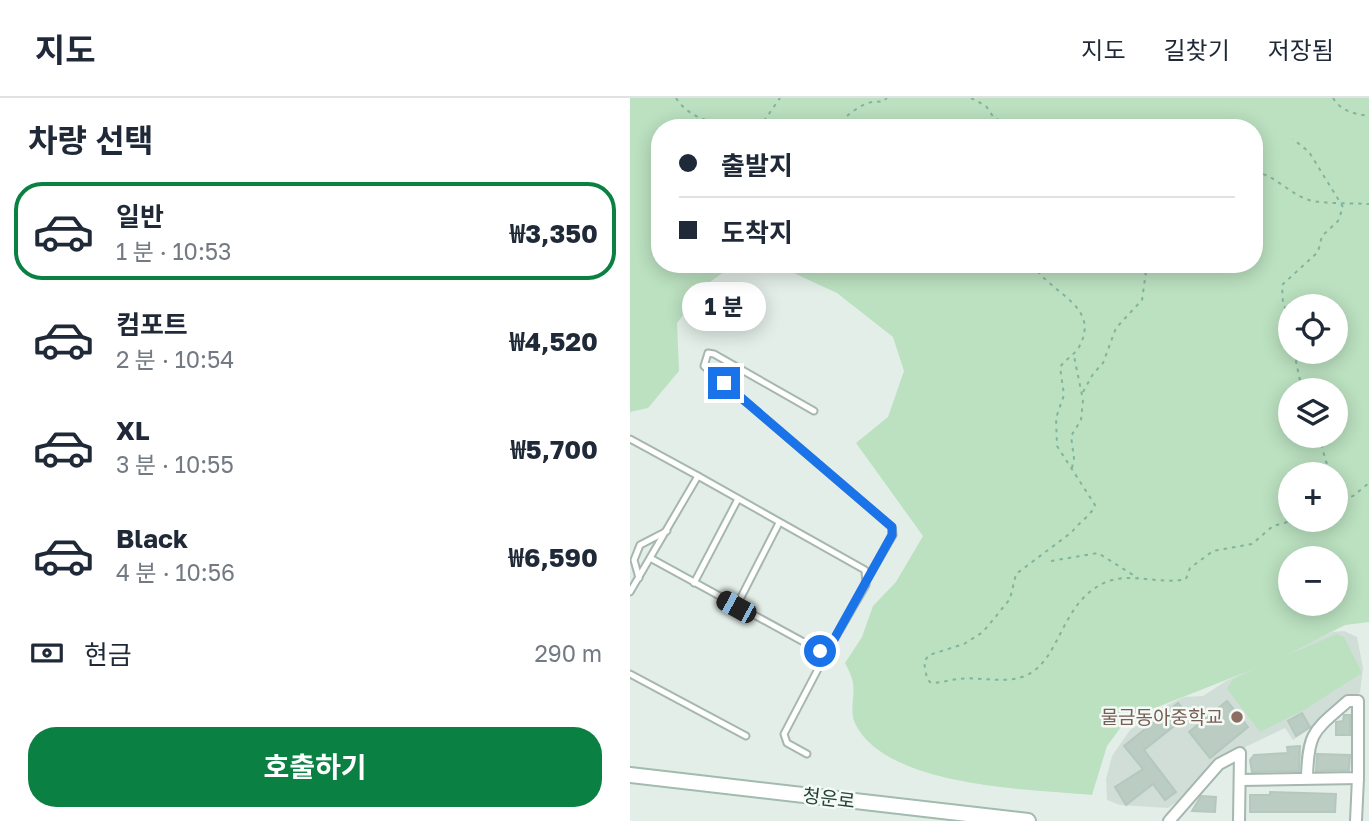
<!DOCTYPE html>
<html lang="ko">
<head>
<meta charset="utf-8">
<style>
  body { margin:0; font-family:"Golos Text","Noto Sans KR",sans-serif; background:#f6f6f7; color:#1f2937; height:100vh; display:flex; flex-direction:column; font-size:26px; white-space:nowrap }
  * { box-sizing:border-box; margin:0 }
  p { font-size:23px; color:#747a83 }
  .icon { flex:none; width:38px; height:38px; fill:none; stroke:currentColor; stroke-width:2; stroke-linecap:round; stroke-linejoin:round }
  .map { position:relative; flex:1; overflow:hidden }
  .panel { display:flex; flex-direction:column; background:#fff; width:630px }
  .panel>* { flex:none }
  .banner { position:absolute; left:21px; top:21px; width:612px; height:154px; border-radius:28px; box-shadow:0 4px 18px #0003; display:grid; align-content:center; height:154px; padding:0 28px; background:#fff }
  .buttons { position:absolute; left:648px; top:196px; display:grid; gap:14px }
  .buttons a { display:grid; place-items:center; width:70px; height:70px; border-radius:50%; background:#fff; box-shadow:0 4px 18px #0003; font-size:35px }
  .end { position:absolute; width:32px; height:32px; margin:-16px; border:9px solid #1a73e8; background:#fff; box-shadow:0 0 0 4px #fff }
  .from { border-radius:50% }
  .bubble { position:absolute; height:49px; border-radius:24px; background:#fff; box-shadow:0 4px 18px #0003; font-size:23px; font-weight:700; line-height:49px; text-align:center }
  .car { position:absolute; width:21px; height:42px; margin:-21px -10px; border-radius:9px; box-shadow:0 0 5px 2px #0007; background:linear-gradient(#222 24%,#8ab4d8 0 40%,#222 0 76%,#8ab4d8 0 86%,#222 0) }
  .banner b { display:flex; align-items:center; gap:24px; height:66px; font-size:26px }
  .banner b+b { border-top:2px solid #e0e1e3 }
  .banner i { width:18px; height:18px; background:#1f2937 }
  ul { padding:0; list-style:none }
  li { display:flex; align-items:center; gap:21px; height:98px; margin:0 14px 10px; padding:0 14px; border:4px solid transparent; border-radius:28px }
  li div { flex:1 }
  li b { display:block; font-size:26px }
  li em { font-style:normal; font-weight:700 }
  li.selected { border-color:#0b8043 }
  li>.icon { width:63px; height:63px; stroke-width:1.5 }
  h2 { padding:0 28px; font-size:32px; line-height:84px }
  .pay { display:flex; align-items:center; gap:18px; height:77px; padding:0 28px; font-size:26px }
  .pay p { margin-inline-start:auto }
  .primary-button { display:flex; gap:14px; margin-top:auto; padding:14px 28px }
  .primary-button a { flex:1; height:80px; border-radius:28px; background:#0b8043; color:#fff; font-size:28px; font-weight:700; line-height:80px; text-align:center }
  header { display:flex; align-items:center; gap:42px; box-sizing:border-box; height:98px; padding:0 35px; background:#fff; border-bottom:2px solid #e0e1e3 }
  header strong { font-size:33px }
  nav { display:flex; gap:38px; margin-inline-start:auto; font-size:24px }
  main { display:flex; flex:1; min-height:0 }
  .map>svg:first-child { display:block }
</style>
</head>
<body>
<header>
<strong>지도</strong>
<nav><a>지도</a><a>길찾기</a><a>저장됨</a></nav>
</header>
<main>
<section class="panel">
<h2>차량 선택</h2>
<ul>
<li class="selected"><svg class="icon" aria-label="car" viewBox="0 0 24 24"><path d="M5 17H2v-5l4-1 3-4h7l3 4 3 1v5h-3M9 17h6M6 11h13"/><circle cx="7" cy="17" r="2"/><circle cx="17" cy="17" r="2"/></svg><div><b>일반</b><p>1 분 · 10:53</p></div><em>₩3,350</em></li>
<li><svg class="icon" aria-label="car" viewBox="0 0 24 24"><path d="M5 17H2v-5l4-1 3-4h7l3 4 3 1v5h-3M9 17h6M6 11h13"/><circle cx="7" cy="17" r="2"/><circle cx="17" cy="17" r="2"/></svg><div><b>컴포트</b><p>2 분 · 10:54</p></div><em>₩4,520</em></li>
<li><svg class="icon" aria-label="car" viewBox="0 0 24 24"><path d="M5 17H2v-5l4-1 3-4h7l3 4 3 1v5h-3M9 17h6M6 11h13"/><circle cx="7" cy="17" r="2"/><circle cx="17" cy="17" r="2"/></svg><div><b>XL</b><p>3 분 · 10:55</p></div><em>₩5,700</em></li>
<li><svg class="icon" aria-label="car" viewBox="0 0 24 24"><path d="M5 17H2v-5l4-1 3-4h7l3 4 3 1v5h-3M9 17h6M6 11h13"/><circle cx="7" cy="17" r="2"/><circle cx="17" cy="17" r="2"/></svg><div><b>Black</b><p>4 분 · 10:56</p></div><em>₩6,590</em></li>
</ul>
<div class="pay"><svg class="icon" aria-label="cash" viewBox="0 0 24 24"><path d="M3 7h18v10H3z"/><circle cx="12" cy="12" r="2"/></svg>현금<p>290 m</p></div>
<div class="primary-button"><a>호출하기</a></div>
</section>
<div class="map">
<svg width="739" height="723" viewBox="0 0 739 723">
  <rect width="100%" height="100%" fill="#e3eee8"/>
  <polygon fill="#d1ded7" points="714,533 727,539 733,570 730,595 707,604 677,633 663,642 655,630 586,663 552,700 538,710 490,707 477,702 476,681 482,658 500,632 531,610 554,599 573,598 596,583 703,534"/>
  <path fill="#bbe1c0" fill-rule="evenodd" d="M0 0H739V524L715 527 655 558 707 536 714 539 732 575 674 612 630 634 597 591 603 581 629 569 497 621 477 648 462 697C401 691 253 690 224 623 220 612 225 596 223 585 222 578 218 571 215 565L232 539 243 508 266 484 293 438 226 345 258 319 274 273 263 239 207 195 144 166H625V30H30V166H105L77 186 47 225 49 273 18 310 0 314ZM660 208H705V254H660ZM705 292V338H660V292ZM660 376H705V422H660ZM660 460H705V506H660Z"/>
  <g fill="#bbccc3" stroke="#b5c8be" stroke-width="2">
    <polygon points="597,603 618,629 580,660 559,634"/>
    <polygon points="548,605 558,617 514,652 546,694 535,702 523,686 496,707 485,689 513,671 494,648"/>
    <polygon points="672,615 680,629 666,638 658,623"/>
    <polygon points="714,617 720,617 720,637 706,637 706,624 713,623"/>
    <polygon points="670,648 669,673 622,674 620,662 624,657 658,655 657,649"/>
    <polygon points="687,656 720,657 719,672 686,673"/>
    <polygon points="640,694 706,696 705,714 620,714 620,697 640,697"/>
    <polygon points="571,698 586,699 585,714 562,713"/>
  </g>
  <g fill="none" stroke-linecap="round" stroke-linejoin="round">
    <g stroke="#a5b7ae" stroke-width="9">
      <g id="lane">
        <polyline points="184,313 84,256 78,255 74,268 262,429 263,437 238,480"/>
        <polyline points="0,341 68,378"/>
        <polyline points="9,480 4,462 10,447 37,433"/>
        <polyline points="64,485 108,401"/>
        <polyline points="0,494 68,378 235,472 236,487 198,552 190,553 22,461"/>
        <polyline points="106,509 149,425"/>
        <polyline points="0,576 116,638"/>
        <polyline points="177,656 157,645 154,636 198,552"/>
      </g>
    </g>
    <g stroke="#a5b7ae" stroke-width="14">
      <g id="street">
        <path d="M610 682 728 680V603H718C684 633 678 633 677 680"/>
        <polyline points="539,723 589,666 610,655 609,723"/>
        <polyline points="726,723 728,680"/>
      </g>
    </g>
    <g stroke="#a1bbae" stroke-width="18">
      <polyline id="secondary" points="0,677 398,723"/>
    </g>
    <g stroke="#81b49d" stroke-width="2" stroke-dasharray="3.5 5" stroke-linecap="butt">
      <path d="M46 0C58 19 82 27 104 25L106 30"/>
      <polyline points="341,0 356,8 364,20 388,30"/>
      <path d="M703 0C711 13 724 16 739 18"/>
      <polyline points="107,29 135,22"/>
      <polyline points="129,30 150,0"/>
      <path d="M205 30C216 18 235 0 252 4L257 0"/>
      <path d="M625 74C646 77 662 99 683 103 701 106 721 105 739 106"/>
      <path d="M403 166C419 196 472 207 449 249 444 257 436 261 430 269L434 297 426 320 427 348 465 407C462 417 448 425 442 434L386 476 380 501 353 534 334 546 299 557 294 564 297 581 301 585C310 585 319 582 328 581 350 578 376 587 397 577 432 560 430 504 476 484 500 474 531 487 556 481L560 470 583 453 622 446 643 428 665 422"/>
      <polyline points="660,219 653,206 652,187 688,154 692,138 708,123 713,109 679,54 663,41"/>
      <polyline points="664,254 672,292"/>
      <polyline points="453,294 463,276 473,265 486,230 512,202 517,166"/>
      <polyline points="689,338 696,364 705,376"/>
      <polyline points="442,370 444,360 441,338 451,322 453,302 444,258"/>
      <polyline points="705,378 713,402"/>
      <polyline points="705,404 723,398 739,385"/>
      <polyline points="421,463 468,455 508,480"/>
    </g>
    <use href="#lane" stroke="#fff" stroke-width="5"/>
    <use href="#street" stroke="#fff" stroke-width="10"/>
    <use href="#secondary" stroke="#fff" stroke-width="14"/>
  </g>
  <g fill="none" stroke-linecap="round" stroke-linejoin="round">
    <polyline stroke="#1a73e8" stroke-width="9" points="94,285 262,429 262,437 198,552 190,553"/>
  </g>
  <circle fill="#8d6e63" stroke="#f4faf6" stroke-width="2.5" cx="607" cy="619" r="7"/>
  <g text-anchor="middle" stroke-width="5" stroke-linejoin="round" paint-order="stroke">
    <g font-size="19" fill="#785e54" stroke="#f4faf6" text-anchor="end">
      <text x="593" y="626">물금동아중학교</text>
    </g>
    <g font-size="19" fill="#214134" stroke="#f4faf6">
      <text transform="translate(199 700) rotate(7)" y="7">청운로</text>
    </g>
  </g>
</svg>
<div class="buttons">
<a><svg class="icon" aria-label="locate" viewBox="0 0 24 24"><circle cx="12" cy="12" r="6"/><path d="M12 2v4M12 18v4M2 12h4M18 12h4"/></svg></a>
<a><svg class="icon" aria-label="layers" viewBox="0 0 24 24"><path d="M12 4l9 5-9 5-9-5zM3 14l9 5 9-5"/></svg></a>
<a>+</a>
<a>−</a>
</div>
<i class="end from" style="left:190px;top:553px"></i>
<i class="end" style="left:94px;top:285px"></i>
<div class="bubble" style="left:52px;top:184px;width:84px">1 분</div>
<i class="car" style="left:106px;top:509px;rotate:299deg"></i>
<div class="banner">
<b><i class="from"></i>출발지</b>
<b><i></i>도착지</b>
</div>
</div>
</main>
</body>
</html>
